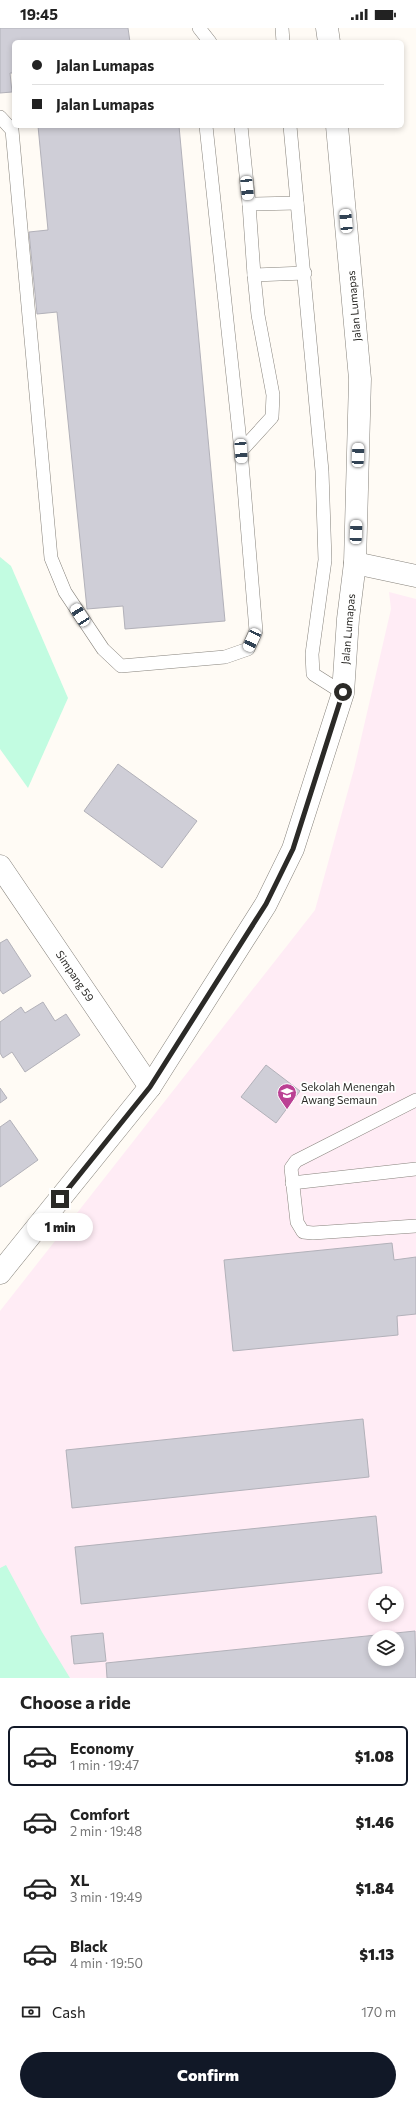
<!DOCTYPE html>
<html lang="en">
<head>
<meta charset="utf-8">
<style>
  body { margin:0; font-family:Commissioner,sans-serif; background:#f2f2f2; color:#222; height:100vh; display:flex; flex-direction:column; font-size:15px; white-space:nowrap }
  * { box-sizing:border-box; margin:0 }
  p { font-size:13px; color:#767676 }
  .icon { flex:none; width:22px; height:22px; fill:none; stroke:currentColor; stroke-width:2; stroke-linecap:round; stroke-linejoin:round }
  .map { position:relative; height:1650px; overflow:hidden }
  .side { display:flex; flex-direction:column; background:#fff; flex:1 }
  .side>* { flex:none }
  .hud { position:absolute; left:12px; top:12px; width:392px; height:88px; border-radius:6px; box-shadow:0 2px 6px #0003; display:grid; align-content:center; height:88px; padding:0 20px; background:#fff }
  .buttons { position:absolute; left:368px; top:1558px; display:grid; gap:8px }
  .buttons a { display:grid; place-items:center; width:36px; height:36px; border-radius:50%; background:#fff; box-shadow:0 2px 6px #0003; font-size:20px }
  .end { position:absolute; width:18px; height:18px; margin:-9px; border:5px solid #2b2a27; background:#fff; box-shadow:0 0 0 2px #fff }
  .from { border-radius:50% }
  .bubble { position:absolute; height:28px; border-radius:14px; background:#fff; box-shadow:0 2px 6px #0003; font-size:13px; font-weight:800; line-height:28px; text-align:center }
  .car { position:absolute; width:12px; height:24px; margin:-12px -6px; border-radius:5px; box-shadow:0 0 3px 1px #0007; background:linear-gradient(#fff 24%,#345 0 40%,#fff 0 76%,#345 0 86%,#fff 0) }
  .hud b { display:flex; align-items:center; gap:14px; height:38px; font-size:15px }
  .hud b+b { border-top:1px solid #e0e0e0 }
  .hud i { width:10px; height:10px; background:#222 }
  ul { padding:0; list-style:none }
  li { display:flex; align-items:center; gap:12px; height:60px; margin:0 8px 6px; padding:0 12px; border:2px solid transparent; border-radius:6px }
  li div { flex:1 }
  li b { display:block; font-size:15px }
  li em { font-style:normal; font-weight:800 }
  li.current { border-color:#111827 }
  li>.icon { width:36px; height:36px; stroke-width:1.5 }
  h2 { padding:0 20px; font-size:18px; line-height:48px }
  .pay { display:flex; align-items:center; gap:10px; height:44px; padding:0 20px; font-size:15px }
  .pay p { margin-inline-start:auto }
  .primary-button { display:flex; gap:8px; margin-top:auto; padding:8px 20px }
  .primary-button a { flex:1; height:46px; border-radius:24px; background:#111827; color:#fff; font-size:16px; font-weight:800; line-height:46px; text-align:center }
  .status { display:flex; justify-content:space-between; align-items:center; height:28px; padding:0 20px; background:#fff; direction:ltr }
  .status svg { height:11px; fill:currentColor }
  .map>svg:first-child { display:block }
</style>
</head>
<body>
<div class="status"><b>19:45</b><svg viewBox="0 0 49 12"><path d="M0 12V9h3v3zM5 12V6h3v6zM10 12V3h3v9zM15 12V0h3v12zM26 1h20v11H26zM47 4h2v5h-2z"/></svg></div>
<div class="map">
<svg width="416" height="1650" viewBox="0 0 416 1650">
  <rect width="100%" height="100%" fill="#fffbf5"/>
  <path fill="#ffecf5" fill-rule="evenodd" d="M389 564 416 571V1650H0V1283L315 882 354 741 391 581ZM375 1565H397V1587H375ZM375 1609H397V1631H375Z"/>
  <g fill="#c2fce1">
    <polygon points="0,529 11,538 68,670 28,760 0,721"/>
    <polygon points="6,1537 42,1604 70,1650 0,1650 0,1540"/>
  </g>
  <g fill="#cfced7" stroke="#b2b1b9" fill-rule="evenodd">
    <polygon points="0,0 128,0 130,14 14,14 14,45 10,45 12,64 0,65"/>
    <polygon points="38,98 179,98 225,593 125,601 123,578 87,581 57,284 37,286 29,204 48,202"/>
    <polygon points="118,736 197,793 162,840 84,783"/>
    <polygon points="7,911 31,948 3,966 0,962 0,915"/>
    <polygon points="43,974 55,993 66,986 80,1007 25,1044 12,1024 3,1030 0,1025 0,994 21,979 25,985"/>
    <polygon points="266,1037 300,1063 276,1095 241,1069"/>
    <polygon points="0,1060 7,1070 0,1075"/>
    <polygon points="10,1092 38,1132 0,1159 0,1099"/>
    <polygon points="392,1215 394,1232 416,1229 416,1286 397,1288 398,1307 233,1323 224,1232"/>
    <polygon points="363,1391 369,1449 72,1480 66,1422"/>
    <polygon points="376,1488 382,1545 81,1576 75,1519"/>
    <path d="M415 1603 416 1650H107L106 1635ZM375 1609H397V1631H375Z"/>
    <polygon points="103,1605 106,1633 74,1636 71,1608"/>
  </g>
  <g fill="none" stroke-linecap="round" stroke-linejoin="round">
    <g stroke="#87837c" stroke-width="14">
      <g id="service">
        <polyline points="199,0 210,14"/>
        <polyline points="282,0 283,14"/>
        <polyline points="0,89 12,102 51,530 65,564 103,621 121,638 225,629 248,621 256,603 241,423 272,389 273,367 258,287 254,247 305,245"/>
        <polyline points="206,98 241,423"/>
        <polyline points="241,98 249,176 297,175"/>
        <polyline points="290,98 322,443 325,532 312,626 313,646 343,665"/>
        <polyline points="249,176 254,247"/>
        <polyline points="416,1072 296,1133 291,1140 297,1194 303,1204 313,1205 416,1198"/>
        <polyline points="292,1155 416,1141"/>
      </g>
    </g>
    <g stroke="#87837c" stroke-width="23">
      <g id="minor">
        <polyline points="355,535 416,548"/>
        <polyline points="0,838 150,1059"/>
      </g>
    </g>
    <g stroke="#87837c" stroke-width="23">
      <g id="secondary">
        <polyline points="327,0 329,14"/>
        <polyline points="0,1245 150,1059 266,876 293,821 343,665 348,591 355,535 360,351 337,98"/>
      </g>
    </g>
    <use href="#service" stroke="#fff" stroke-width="13"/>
    <use href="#minor" stroke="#fff" stroke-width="22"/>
    <use href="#secondary" stroke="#fff" stroke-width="22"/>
  </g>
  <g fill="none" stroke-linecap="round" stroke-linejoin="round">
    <polyline stroke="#2b2a27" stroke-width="5" points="60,1171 150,1059 266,876 293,821 343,664"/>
  </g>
  <defs>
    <g id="school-pin" transform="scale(1)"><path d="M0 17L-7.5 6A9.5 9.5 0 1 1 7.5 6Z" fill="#bb4194" stroke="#fff"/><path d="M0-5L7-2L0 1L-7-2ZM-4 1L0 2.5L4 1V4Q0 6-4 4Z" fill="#fff"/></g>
  </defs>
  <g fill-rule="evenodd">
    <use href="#school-pin" x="287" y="1065"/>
  </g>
  <g text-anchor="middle" stroke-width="3.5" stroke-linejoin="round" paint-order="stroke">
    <g font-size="11" fill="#2b2a27" stroke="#fff">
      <text transform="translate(354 278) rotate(-95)" y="4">Jalan Lumapas</text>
      <text transform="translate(348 601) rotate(-85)" y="4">Jalan Lumapas</text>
      <text transform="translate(75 948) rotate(56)" y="4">Simpang 59</text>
    </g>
    <g font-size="11" fill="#2b2a27" stroke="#fff" text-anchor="start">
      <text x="301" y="1063">Sekolah Menengah<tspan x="301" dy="13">Awang Semaun</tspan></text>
    </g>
  </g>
</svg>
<div class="buttons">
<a><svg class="icon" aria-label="locate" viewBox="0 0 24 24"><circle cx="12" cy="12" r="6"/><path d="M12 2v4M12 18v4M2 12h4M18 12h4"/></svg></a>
<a><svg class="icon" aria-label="layers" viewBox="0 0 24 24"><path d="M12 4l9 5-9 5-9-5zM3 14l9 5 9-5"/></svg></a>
</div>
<i class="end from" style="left:343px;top:664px"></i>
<i class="end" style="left:60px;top:1171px"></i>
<div class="bubble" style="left:27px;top:1185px;width:66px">1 min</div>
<i class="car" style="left:247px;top:160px;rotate:174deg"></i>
<i class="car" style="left:346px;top:193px;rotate:355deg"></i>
<i class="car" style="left:241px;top:423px;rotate:176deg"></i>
<i class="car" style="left:358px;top:427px;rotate:2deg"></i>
<i class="car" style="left:356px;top:504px;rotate:2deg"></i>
<i class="car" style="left:80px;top:587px;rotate:327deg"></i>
<i class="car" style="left:252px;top:612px;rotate:205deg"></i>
<div class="hud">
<b><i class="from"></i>Jalan Lumapas</b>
<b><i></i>Jalan Lumapas</b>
</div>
</div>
<section class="side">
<h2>Choose a ride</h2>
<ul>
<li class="current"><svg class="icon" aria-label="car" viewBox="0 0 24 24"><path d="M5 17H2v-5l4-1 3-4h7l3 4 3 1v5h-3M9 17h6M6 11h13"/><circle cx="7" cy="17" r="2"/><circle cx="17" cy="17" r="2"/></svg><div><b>Economy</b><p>1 min · 19:47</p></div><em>$1.08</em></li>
<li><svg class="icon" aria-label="car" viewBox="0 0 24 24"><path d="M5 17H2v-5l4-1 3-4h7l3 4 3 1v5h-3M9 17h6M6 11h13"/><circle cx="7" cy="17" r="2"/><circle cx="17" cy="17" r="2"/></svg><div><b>Comfort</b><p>2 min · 19:48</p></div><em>$1.46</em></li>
<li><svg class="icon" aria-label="car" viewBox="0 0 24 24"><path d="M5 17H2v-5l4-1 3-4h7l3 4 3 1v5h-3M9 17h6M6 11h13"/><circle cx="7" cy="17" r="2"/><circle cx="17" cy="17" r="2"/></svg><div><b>XL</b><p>3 min · 19:49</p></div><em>$1.84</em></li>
<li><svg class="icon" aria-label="car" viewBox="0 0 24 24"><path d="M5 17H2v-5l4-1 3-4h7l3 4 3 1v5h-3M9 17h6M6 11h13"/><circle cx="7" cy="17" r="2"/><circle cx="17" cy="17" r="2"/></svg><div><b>Black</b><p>4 min · 19:50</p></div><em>$1.13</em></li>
</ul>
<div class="pay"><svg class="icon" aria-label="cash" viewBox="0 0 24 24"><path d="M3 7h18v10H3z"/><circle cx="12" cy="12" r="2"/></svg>Cash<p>170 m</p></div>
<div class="primary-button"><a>Confirm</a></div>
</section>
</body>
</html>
